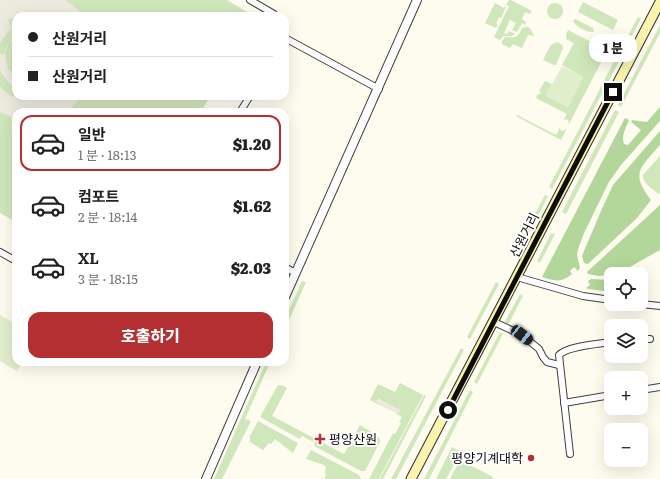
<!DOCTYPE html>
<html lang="ko">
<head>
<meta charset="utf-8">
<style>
  body { margin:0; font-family:Literata,"Noto Sans KR",serif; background:#f6f6f6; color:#222; height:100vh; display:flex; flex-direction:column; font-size:15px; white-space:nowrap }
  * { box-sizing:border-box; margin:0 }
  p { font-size:13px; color:#767676 }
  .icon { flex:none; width:22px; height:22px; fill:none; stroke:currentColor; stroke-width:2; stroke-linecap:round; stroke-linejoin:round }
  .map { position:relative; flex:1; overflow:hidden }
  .panel { position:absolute; left:12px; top:108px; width:277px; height:258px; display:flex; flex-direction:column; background:#fff; border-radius:12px; box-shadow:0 4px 16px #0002 }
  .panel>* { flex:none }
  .top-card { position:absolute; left:12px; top:12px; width:277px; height:88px; border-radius:12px; box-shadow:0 4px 16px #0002; display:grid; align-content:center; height:88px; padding:0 16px; background:#fff }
  .fabs { position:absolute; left:604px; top:267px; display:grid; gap:8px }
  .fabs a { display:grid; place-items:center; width:44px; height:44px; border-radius:8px; background:#fff; box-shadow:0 4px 16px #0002; font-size:20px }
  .end { position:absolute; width:18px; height:18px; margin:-9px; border:5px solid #0d0d0d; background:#fff; box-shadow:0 0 0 2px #fff }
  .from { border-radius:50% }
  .bubble { position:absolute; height:28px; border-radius:12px; background:#fff; box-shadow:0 4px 16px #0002; font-size:13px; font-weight:800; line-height:28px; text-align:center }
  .car { position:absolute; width:12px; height:24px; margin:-12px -6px; border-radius:5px; box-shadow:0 0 3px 1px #0007; background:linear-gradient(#222 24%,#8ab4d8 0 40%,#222 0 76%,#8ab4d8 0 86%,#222 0) }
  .top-card b { display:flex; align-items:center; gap:14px; height:38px; font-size:15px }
  .top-card b+b { border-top:1px solid #e0e0e0 }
  .top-card i { width:10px; height:10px; background:#222 }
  ul { padding:7px 0 0; list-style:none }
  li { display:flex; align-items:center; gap:12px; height:56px; margin:0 8px 6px; padding:0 8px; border:2px solid transparent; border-radius:12px }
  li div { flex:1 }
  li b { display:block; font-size:15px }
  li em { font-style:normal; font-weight:800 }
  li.current { border-color:#b42f31 }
  li>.icon { width:36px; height:36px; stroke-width:1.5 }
  .cta { display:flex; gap:8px; margin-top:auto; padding:8px 16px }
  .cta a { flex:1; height:46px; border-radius:12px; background:#b42f31; color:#fff; font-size:16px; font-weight:800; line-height:46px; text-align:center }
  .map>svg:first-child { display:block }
</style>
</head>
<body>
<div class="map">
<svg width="660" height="479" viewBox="0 0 660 479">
  <rect width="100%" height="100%" fill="#fefbef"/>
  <g fill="#d0e6bb">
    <polygon points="0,0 227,0 254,16 16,16 16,96 210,96 201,112 16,112 16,222 0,213"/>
    <polygon points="509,0 511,0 532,11 530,14 525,12 522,19 526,22 525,25 522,23 517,32 512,30 516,23 510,20 504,33 507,34 509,31 516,34 511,36 503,36 500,40 494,37 509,6 506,5"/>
    <polygon points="583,2 618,20 613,30 578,12"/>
    <polygon points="495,3 504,8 505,6 506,7 501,18 499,17 496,24 498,25 496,28 485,23"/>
    <circle cx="555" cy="11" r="8"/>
    <polygon points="638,17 641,19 627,45 624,44"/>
    <path d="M575 19 593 28 594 32C588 33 576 27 573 21Z"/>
    <polygon points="660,25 660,33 621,107 618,105"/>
    <path d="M526 26 530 28 534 36 528 35 522 48 513 44 510 48 502 44V41L505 37C517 38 517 38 523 27L525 28Z"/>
    <polygon points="568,30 597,45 599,42 609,47 569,124 568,123 569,121 566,119 563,121 567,114 536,98 538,94 540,94 541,92 539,91 545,81 552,84 546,96 568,107 583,77 562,65 574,43 566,39 566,35"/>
    <polygon points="557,42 562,45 563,48 556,65 554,65 543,60 551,45"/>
    <polygon points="620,50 624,52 552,189 549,187"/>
    <polygon points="615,110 619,112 566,214 562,212"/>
    <polygon points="517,115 556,135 560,127 560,130 563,131 565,129 566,130 561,140 516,116"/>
    <path d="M660 156V194L657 193C652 188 642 183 643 175Z"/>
    <polygon points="545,195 548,196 521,250 517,248"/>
    <polygon points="551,233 555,234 540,263 537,261"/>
    <polygon points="302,281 306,282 285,329 285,319"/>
    <polygon points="496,282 499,284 470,339 467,337"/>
    <polygon points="520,294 523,296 508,325 504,323"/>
    <polygon points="500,332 503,334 477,384 474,382"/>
    <polygon points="461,348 464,350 396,479 391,479"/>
    <polygon points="266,362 270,362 245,419 251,421 222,479 214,479"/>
    <polygon points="400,383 423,395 379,479 369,479 393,433 395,434 401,423 399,422 402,417 395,413 400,410 378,399 379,405 370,400 378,384 395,392"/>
    <polygon points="278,385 284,386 287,388 272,416 344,454 360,425 378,436 380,441 379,444 365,471 361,471 314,446 315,443 302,436 300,439 260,417"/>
    <polygon points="470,390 473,392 429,479 424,479"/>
    <polygon points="424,395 426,396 383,479 380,479"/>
    <polygon points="258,421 298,443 293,453 275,439 271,444 269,443 263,450 250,442 250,436"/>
    <polygon points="452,447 461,452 446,479 436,479"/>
    <polygon points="311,450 359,475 361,479 321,479 321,478 325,479 326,474 325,473 326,467 324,465 306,459"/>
    <polygon points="460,460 491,476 494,479 450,479"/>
  </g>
  <g fill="#b3d69b">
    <path d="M660 107V121L621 165 609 182 584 233 578 249 577 255 580 268 578 271 574 267 570 271 572 274C562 283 554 281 542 277L625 118 629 120C626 128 621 135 624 144L628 145 641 130 631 122 632 120 647 122Z"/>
    <path d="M660 131V145C640 168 630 173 651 200L637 218 588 264 584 263 582 256 584 251 601 211 613 185Z"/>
    <polygon points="660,205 660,250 619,273 611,274 611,275 598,276 588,274 587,272"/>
    <polygon points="639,269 647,275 643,297 641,297 641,274 629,274"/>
    <polygon points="591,279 611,280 611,292 588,289 586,288 590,285 588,281"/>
  </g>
  <g fill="#e1eecc">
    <polygon points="562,66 583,77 568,107 546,96"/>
    <polygon points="0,315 16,324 16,362 22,362 17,371 0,361"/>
  </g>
  <g fill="#edeade">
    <polygon points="0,0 65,0 75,7 84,16 50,16 37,13 22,14 8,20 12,28 16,26 16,33 12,28 6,34 0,43"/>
    <polygon points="16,34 16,36 8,45 5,54 8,69 16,78 16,88 9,84 2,74 0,70 0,54 4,54 7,45"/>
    <polygon points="0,87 13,97 16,90 16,96 83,96 72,107 65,112 16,112 16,119 0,112"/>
    <polygon points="378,398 400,410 399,414 379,405 379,404 376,402"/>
  </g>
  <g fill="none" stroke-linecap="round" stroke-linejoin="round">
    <g stroke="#404040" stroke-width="8">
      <g id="minor">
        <polyline points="250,0 274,14 274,16"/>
        <polyline points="285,38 379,89"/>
        <polyline points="240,112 250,96"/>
        <polyline points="0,252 16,261"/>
        <polyline points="285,267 295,273"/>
        <polyline points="517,277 583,296 611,300"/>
        <polyline points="641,304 660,306"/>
        <polyline points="494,322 522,335 539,349 543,357 547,362 559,365"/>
        <polyline points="641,339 650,339"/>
        <polyline points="641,390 660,387"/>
        <polyline points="564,403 611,395"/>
        <path d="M570 454 559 355C567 346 599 344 611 342"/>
      </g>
    </g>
    <g stroke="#404040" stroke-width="10">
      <g id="tertiary">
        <polyline points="285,297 417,0"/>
        <polyline points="206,479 257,362"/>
      </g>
    </g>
    <g stroke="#2f2f2f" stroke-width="11">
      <polyline id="secondary" points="411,479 660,2"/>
    </g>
    <use href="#minor" stroke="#fff" stroke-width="6"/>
    <use href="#tertiary" stroke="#fff" stroke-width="8"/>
    <use href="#secondary" stroke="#f9f3ae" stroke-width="9"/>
  </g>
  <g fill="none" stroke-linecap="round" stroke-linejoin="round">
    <polyline stroke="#0d0d0d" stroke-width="5" points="448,410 613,92"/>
  </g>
  <g fill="#b42f31" stroke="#fff" stroke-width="1.5">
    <path d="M318 433h4v4h4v4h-4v4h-4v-4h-4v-4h4z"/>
    <circle cx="531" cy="458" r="4"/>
  </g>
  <g text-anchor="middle" stroke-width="4" stroke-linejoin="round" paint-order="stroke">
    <g font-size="13" fill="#0d0d0d" stroke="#fff">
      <text transform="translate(524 235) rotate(-63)" y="5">산원거리</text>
    </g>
    <g font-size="13" fill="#0d0d0d" stroke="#fff" text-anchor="start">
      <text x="329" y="444">평양산원</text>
      <text x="523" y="463" text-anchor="end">평양기계대학</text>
    </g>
  </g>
</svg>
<div class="fabs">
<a><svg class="icon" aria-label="locate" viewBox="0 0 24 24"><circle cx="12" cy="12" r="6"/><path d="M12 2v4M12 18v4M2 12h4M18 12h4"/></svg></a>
<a><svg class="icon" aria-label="layers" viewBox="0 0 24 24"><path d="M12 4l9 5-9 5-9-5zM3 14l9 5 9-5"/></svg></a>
<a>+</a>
<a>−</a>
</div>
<i class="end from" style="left:448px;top:410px"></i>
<i class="end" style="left:613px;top:92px"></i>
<div class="bubble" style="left:589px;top:34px;width:48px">1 분</div>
<i class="car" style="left:522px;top:335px;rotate:128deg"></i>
<div class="top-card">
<b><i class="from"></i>산원거리</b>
<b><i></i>산원거리</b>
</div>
<section class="panel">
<ul>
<li class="current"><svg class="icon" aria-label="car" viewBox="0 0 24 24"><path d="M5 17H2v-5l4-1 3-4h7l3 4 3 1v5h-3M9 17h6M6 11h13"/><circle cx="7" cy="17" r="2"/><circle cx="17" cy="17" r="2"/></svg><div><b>일반</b><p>1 분 · 18:13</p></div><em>$1.20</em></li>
<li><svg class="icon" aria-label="car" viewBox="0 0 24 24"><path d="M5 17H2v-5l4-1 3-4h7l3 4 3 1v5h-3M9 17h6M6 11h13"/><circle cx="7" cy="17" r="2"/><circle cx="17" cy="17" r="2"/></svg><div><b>컴포트</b><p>2 분 · 18:14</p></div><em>$1.62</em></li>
<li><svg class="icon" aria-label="car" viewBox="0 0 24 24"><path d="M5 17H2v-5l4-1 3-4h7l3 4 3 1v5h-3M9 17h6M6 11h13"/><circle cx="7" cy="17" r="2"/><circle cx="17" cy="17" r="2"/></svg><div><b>XL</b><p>3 분 · 18:15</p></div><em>$2.03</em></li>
</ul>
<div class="cta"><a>호출하기</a></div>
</section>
</div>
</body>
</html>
